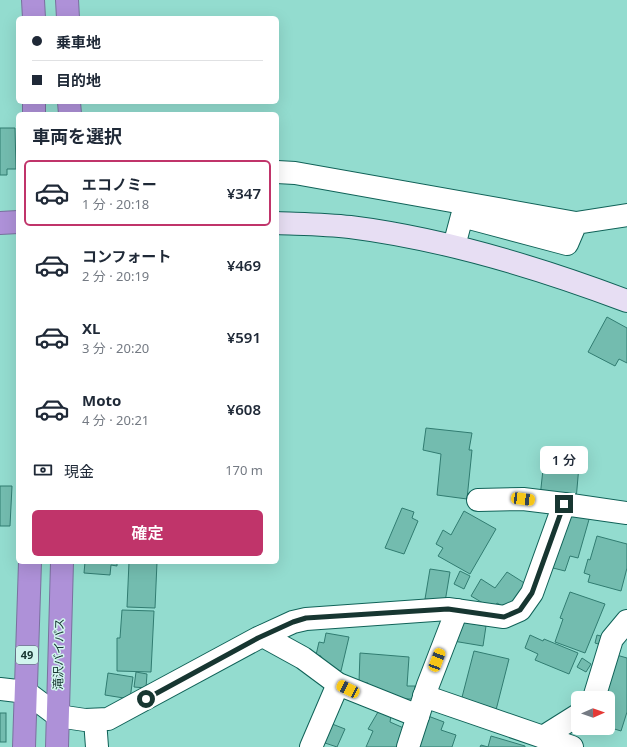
<!DOCTYPE html>
<html lang="ja">
<head>
<meta charset="utf-8">
<style>
  body { margin:0; font-family:"Noto Sans","Noto Sans JP",sans-serif; background:#f6f6f7; color:#1f2937; height:100vh; display:flex; flex-direction:column; font-size:15px; white-space:nowrap }
  * { box-sizing:border-box; margin:0 }
  p { font-size:13px; color:#747a83 }
  .icon { flex:none; width:22px; height:22px; fill:none; stroke:currentColor; stroke-width:2; stroke-linecap:round; stroke-linejoin:round }
  .map { position:relative; flex:1; overflow:hidden }
  .panel { position:absolute; left:16px; top:112px; width:263px; height:452px; display:flex; flex-direction:column; background:#fff; border-radius:6px; box-shadow:0 4px 16px #0002 }
  .panel>* { flex:none }
  .banner { position:absolute; left:16px; top:16px; width:263px; height:88px; border-radius:6px; box-shadow:0 4px 16px #0002; display:grid; align-content:center; height:88px; padding:0 16px; background:#fff }
  .needle { width:26px; rotate:88deg }
  .tools { position:absolute; left:571px; top:691px; display:grid; gap:8px }
  .tools a { display:grid; place-items:center; width:44px; height:44px; border-radius:6px; background:#fff; box-shadow:0 4px 16px #0002; font-size:20px }
  .end { position:absolute; width:18px; height:18px; margin:-9px; border:5px solid #173631; background:#fff; box-shadow:0 0 0 2px #fff }
  .from { border-radius:50% }
  .bubble { position:absolute; height:28px; border-radius:6px; background:#fff; box-shadow:0 4px 16px #0002; font-size:13px; font-weight:600; line-height:28px; text-align:center }
  .car { position:absolute; width:12px; height:24px; margin:-12px -6px; border-radius:5px; box-shadow:0 0 3px 1px #0007; background:linear-gradient(#f5c518 24%,#345 0 40%,#f5c518 0 76%,#345 0 86%,#f5c518 0) }
  .banner b { display:flex; align-items:center; gap:14px; height:38px; font-size:15px }
  .banner b+b { border-top:1px solid #e0e1e3 }
  .banner i { width:10px; height:10px; background:#1f2937 }
  ul { padding:0; list-style:none }
  li { display:flex; align-items:center; gap:12px; height:66px; margin:0 8px 6px; padding:0 8px; border:2px solid transparent; border-radius:6px }
  li div { flex:1 }
  li b { display:block; font-size:15px }
  li em { font-style:normal; font-weight:600 }
  li.active { border-color:#c0346a }
  li>.icon { width:36px; height:36px; stroke-width:1.5 }
  h2 { padding:0 16px; font-size:18px; line-height:48px }
  .pay { display:flex; align-items:center; gap:10px; height:44px; padding:0 16px; font-size:15px }
  .pay p { margin-inline-start:auto }
  .cta { display:flex; gap:8px; margin-top:auto; padding:8px 16px }
  .cta a { flex:1; height:46px; border-radius:6px; background:#c0346a; color:#fff; font-size:16px; font-weight:600; line-height:46px; text-align:center }
  .map>svg:first-child { display:block }
</style>
</head>
<body>
<div class="map">
<svg width="627" height="747" viewBox="0 0 627 747">
  <rect width="100%" height="100%" fill="#93dccf"/>
  <g fill="#73bcaf" stroke="#317c71">
    <polygon points="0,128 15,128 16,169 7,169 7,175 0,175"/>
    <polygon points="607,317 627,328 627,363 619,359 615,366 588,352"/>
    <polygon points="426,428 472,433 469,450 472,450 467,499 437,495 441,454 423,450"/>
    <polygon points="545,451 580,454 576,500 540,497"/>
    <polygon points="0,486 12,486 10,526 0,526"/>
    <polygon points="402,508 414,512 412,518 418,521 404,554 385,548"/>
    <polygon points="464,511 496,529 470,574 438,556 443,548 436,544 443,530 451,535"/>
    <polygon points="565,515 590,516 578,558 570,556 565,571 549,567"/>
    <polygon points="597,536 627,544 627,568 621,591 588,582 590,575 584,573 588,559 590,560"/>
    <polygon points="85,562 117,562 117,566 111,565 110,575 84,573"/>
    <polygon points="129,562 157,562 155,608 127,607"/>
    <polygon points="430,569 450,572 445,602 425,599"/>
    <polygon points="460,571 470,576 464,589 454,584"/>
    <polygon points="507,572 526,584 508,609 497,603 493,609 471,596 481,579 495,588"/>
    <polygon points="570,592 605,604 585,653 555,642 563,619 560,618"/>
    <polygon points="122,610 154,611 151,672 117,671 117,638 120,638"/>
    <polygon points="457,621 486,626 483,646 453,641"/>
    <polygon points="326,633 349,637 341,671 319,665 321,656 316,655 319,642 324,643"/>
    <polygon points="530,635 543,641 544,639 578,653 569,674 535,660 538,654 525,648"/>
    <polygon points="597,635 608,638 605,646 595,643"/>
    <polygon points="474,651 509,659 495,714 460,705"/>
    <polygon points="360,653 409,657 407,686 415,686 414,699 387,699 368,692 368,683 359,682"/>
    <polygon points="613,654 627,658 627,712 621,731 608,727 608,698 599,698"/>
    <polygon points="582,658 591,664 586,672 577,667"/>
    <polygon points="136,672 147,674 146,688 134,687"/>
    <polygon points="108,673 133,677 130,699 105,695"/>
    <polygon points="378,712 391,716 390,722 406,729 400,747 366,747 373,731 368,729"/>
    <rect x="0" y="713" width="6" height="29"/>
    <polygon points="428,716 444,722 441,730 456,735 452,747 416,747"/>
    <polygon points="327,722 345,729 337,747 319,741"/>
    <polygon points="491,736 525,746 525,747 480,747 481,745 488,747"/>
  </g>
  <g fill="none" stroke-linecap="round" stroke-linejoin="round">
    <g stroke="#106258" stroke-width="24">
      <g id="street">
        <polyline points="277,172 295,173 576,223"/>
        <polyline points="454,246 462,216 567,244 576,223 627,215"/>
        <polyline points="478,500 523,499 564,504"/>
        <polyline points="263,636 303,658 338,684 418,716"/>
        <polyline points="0,689 26,692 58,716 85,720 108,719 258,638 293,622 306,619 448,609 504,617 520,610 532,593 564,504 627,513"/>
        <polyline points="424,696 572,747"/>
        <polyline points="594,698 612,639 627,621"/>
        <polyline points="95,720 97,747"/>
        <polyline points="543,737 578,715"/>
        <polyline points="311,747 338,684"/>
        <polyline points="408,747 428,685 457,610"/>
      </g>
    </g>
    <g stroke="#106258" stroke-width="24">
      <path id="secondary" d="M277 223C301 224 326 224 350 227 445 239 537 267 627 301"/>
    </g>
    <g stroke="#79719e" stroke-width="24">
      <g id="highway">
        <polyline points="33,0 34,18"/>
        <polyline points="67,0 68,18"/>
        <polyline points="34,102 34,114"/>
        <polyline points="69,102 70,114"/>
        <polyline points="0,223 18,222"/>
        <polyline points="24,747 30,562"/>
        <polyline points="57,747 62,562"/>
      </g>
    </g>
    <use href="#street" stroke="#fff" stroke-width="22"/>
    <use href="#secondary" stroke="#e7def3" stroke-width="22"/>
    <use href="#highway" stroke="#ae91d8" stroke-width="22"/>
  </g>
  <g fill="none" stroke-linecap="round" stroke-linejoin="round">
    <polyline stroke="#173631" stroke-width="5" points="146,699 258,638 293,622 306,618 448,609 504,617 520,610 532,593 564,504"/>
  </g>
  <g text-anchor="middle" stroke-width="3" stroke-linejoin="round" paint-order="stroke">
    <rect fill="#d1f5ee" stroke="#4f6f6a" stroke-width="1" x="16" y="646" width="22" height="18" rx="3"/>
    <g font-size="11" font-weight="bold" fill="#173631">
      <text x="27" y="659">49</text>
    </g>
    <g font-size="12" fill="#173631" stroke="#d1f5ee">
      <text transform="translate(59 654) rotate(-89)" y="4">滝沢バイパス</text>
    </g>
  </g>
</svg>
<div class="tools">
<a><svg class="needle" viewBox="-14 -14 28 28"><path d="M0-13l5 13h-10z" fill="#e53935"/><path d="M0 13l5-13h-10z" fill="#747a83"/></svg></a>
</div>
<i class="end from" style="left:146px;top:699px"></i>
<i class="end" style="left:564px;top:504px"></i>
<div class="bubble" style="left:540px;top:446px;width:48px">1 分</div>
<i class="car" style="left:523px;top:499px;rotate:97deg"></i>
<i class="car" style="left:437px;top:660px;rotate:21deg"></i>
<i class="car" style="left:348px;top:689px;rotate:296deg"></i>
<div class="banner">
<b><i class="from"></i>乗車地</b>
<b><i></i>目的地</b>
</div>
<section class="panel">
<h2>車両を選択</h2>
<ul>
<li class="active"><svg class="icon" aria-label="car" viewBox="0 0 24 24"><path d="M5 17H2v-5l4-1 3-4h7l3 4 3 1v5h-3M9 17h6M6 11h13"/><circle cx="7" cy="17" r="2"/><circle cx="17" cy="17" r="2"/></svg><div><b>エコノミー</b><p>1 分 · 20:18</p></div><em>¥347</em></li>
<li><svg class="icon" aria-label="car" viewBox="0 0 24 24"><path d="M5 17H2v-5l4-1 3-4h7l3 4 3 1v5h-3M9 17h6M6 11h13"/><circle cx="7" cy="17" r="2"/><circle cx="17" cy="17" r="2"/></svg><div><b>コンフォート</b><p>2 分 · 20:19</p></div><em>¥469</em></li>
<li><svg class="icon" aria-label="car" viewBox="0 0 24 24"><path d="M5 17H2v-5l4-1 3-4h7l3 4 3 1v5h-3M9 17h6M6 11h13"/><circle cx="7" cy="17" r="2"/><circle cx="17" cy="17" r="2"/></svg><div><b>XL</b><p>3 分 · 20:20</p></div><em>¥591</em></li>
<li><svg class="icon" aria-label="car" viewBox="0 0 24 24"><path d="M5 17H2v-5l4-1 3-4h7l3 4 3 1v5h-3M9 17h6M6 11h13"/><circle cx="7" cy="17" r="2"/><circle cx="17" cy="17" r="2"/></svg><div><b>Moto</b><p>4 分 · 20:21</p></div><em>¥608</em></li>
</ul>
<div class="pay"><svg class="icon" aria-label="cash" viewBox="0 0 24 24"><path d="M3 7h18v10H3z"/><circle cx="12" cy="12" r="2"/></svg>現金<p>170 m</p></div>
<div class="cta"><a>確定</a></div>
</section>
</div>
</body>
</html>
